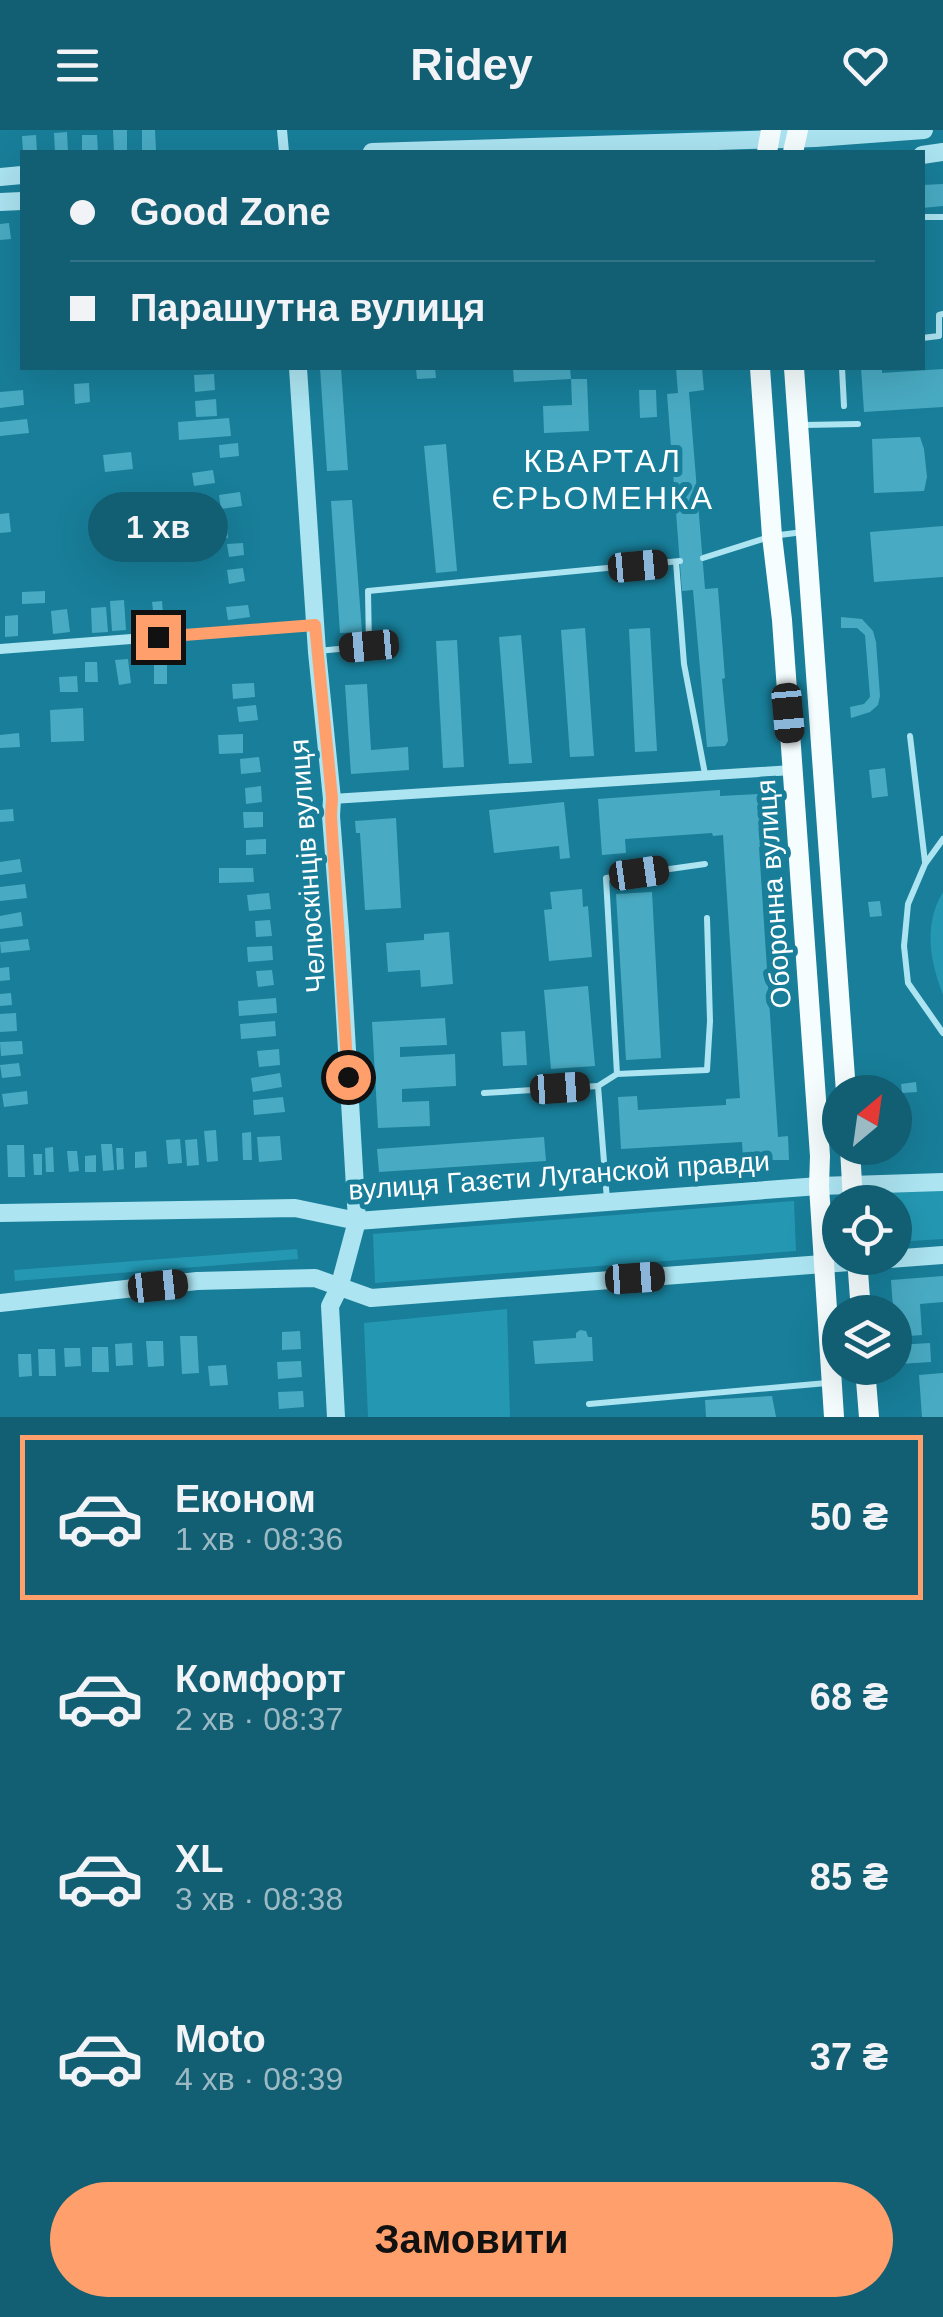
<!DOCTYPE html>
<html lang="uk">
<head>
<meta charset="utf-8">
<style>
  body { margin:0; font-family:Arial,sans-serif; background:#1b6478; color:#f1f3f6; height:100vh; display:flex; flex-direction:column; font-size:38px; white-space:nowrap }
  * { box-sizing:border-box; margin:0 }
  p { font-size:32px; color:#9cbac4 }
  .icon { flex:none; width:55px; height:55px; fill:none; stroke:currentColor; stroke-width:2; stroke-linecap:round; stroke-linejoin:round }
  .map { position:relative; height:1287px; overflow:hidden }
  .details { display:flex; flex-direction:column; background:#125e73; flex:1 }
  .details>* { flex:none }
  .guide { position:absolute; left:20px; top:20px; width:905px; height:220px; border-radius:0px; box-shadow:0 10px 40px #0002; display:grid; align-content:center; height:220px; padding:0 50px; background:#125e73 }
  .needle { width:65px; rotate:29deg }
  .fabs { position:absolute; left:822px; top:945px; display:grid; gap:20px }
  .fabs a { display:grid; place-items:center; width:90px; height:90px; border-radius:50%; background:#125e73; box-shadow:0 10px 40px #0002; font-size:50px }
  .end { position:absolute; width:45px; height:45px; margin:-22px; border:12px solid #ffa06c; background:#111; box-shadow:0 0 0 5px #111 }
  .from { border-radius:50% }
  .bubble { position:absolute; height:70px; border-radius:35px; background:#125e73; box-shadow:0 10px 40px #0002; font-size:32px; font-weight:700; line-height:70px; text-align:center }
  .car { position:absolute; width:30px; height:60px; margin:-30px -15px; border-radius:12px; box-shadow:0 0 8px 2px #0007; background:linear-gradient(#222 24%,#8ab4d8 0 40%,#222 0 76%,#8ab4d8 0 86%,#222 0) }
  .guide b { display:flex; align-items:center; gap:35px; height:95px; font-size:38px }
  .guide b+b { border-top:2px solid #317385 }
  .guide i { width:25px; height:25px; background:#f1f3f6 }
  ul { padding:18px 0 0; list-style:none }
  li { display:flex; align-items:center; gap:30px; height:165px; margin:0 20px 15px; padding:0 30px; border:5px solid transparent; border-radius:0px }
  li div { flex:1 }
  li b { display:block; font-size:38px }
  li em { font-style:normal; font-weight:700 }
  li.current { border-color:#ffa06c }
  li>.icon { width:90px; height:90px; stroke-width:1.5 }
  .action { display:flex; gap:20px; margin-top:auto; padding:20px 50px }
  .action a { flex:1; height:115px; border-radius:60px; background:#ffa06c; color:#111; font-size:40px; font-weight:700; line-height:115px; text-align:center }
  header { display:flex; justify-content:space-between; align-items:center; height:130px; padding:0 50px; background:#125e73; font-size:45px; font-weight:700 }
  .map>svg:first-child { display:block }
</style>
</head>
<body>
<header><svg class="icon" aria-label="menu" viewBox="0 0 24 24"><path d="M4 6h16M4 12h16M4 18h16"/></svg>Ridey<svg class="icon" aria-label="heart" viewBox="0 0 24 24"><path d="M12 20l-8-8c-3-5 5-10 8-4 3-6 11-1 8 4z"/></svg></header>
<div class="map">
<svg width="943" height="1287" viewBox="0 0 943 1287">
  <rect width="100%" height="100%" fill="#187e99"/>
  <g fill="#2498b3">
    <path d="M943 762V865C930 831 923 795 943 762Z"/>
    <polygon points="943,1057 943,1109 895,1112 895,1072 885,1072 884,1061"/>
    <polygon points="794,1071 796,1121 375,1153 373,1104"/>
    <polygon points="297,1119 298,1129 15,1151 14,1140"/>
    <polygon points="507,1179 510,1287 368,1287 364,1193"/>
  </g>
  <g fill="#49abc3">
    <polygon points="113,0 127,0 127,22 114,22"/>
    <polygon points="142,0 155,0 156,20 142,20"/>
    <polygon points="67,2 68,22 55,22 54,3"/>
    <polygon points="36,5 37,22 23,22 22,6"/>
    <polygon points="82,5 97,5 98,22 82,22"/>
    <polygon points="943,54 943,76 922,78 922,55"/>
    <polygon points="9,93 11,109 0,110 0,94"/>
    <polygon points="320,238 341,238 348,340 327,341"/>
    <polygon points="416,238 435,238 436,248 417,249"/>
    <polygon points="513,238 570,238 571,249 514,252"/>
    <polygon points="676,238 702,238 704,260 689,262 705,459 718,458 725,548 722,549 728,611 725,616 707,617 693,460 682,461 667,264 678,263"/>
    <polygon points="861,238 882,238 882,243 943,239 943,277 864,282"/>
    <polygon points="214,244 215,260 195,262 194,245"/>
    <polygon points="571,249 587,249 589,301 544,303 543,276 572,275"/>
    <polygon points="89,253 90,272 75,274 74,254"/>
    <polygon points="23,260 24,275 0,278 0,262"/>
    <polygon points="639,260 656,260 657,287 640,288"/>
    <polygon points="216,269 217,286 196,287 195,271"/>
    <polygon points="229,288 231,306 179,310 178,292"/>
    <polygon points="27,289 29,303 0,306 0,292"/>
    <polygon points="920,307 924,319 927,347 924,361 874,363 872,309"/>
    <polygon points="238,313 239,326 220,328 219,315"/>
    <polygon points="446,314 457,441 436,443 424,316"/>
    <polygon points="131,322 133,339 105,342 103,325"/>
    <polygon points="213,340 215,353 194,356 192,343"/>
    <polygon points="240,362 242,376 221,379 219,365"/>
    <polygon points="352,370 362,502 340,503 331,371"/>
    <polygon points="9,383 11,402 0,403 0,384"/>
    <polygon points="227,390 228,408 204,409 203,391"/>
    <polygon points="943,396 943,447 874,452 870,402"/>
    <polygon points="243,413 244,425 229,427 227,414"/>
    <polygon points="243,438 245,451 229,454 227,440"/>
    <polygon points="45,461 45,473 22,474 22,462"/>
    <polygon points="124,470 126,500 112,501 110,471"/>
    <polygon points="162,471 164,496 155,496 152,472"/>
    <polygon points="248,475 250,487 228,490 226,477"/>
    <polygon points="106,477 108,502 92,503 91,478"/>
    <polygon points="67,479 70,502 53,504 51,481"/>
    <polygon points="18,485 18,506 5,507 5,486"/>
    <polygon points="841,487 862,489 873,501 876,512 880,566 878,575 870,582 851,588 850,577 864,574 870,567 865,505 857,498 841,498"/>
    <polygon points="585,498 594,626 570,627 561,500"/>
    <polygon points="650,498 657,621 635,622 629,499"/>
    <polygon points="521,505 532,633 509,634 499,507"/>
    <polygon points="457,510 464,637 443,638 436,511"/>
    <rect x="154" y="528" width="13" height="26"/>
    <polygon points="128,529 131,553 119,555 115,530"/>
    <polygon points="85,532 97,532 98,552 85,552"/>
    <polygon points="77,546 78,562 60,562 59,547"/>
    <polygon points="254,553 255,567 233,569 232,554"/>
    <polygon points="367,554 371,620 408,617 409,640 351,644 345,555"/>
    <polygon points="256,575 258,590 239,592 237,577"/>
    <polygon points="83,578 84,611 51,612 50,580"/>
    <polygon points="19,603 20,617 0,618 0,605"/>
    <polygon points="243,604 243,623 219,624 218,605"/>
    <polygon points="259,627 261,642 241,644 240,629"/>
    <polygon points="885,638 888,666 872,668 869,640"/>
    <polygon points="261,656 262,672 246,674 245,658"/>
    <polygon points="720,660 720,666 759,664 763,716 759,717 778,1007 788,1006 789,1030 743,1030 742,1012 621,1019 618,967 637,966 638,980 726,975 726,969 740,968 723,705 713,706 712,703 625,709 626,723 602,725 598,669"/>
    <polygon points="564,672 570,728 560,729 559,716 494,723 489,680"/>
    <polygon points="13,679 14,691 0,692 0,680"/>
    <polygon points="243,682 263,682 263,697 244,698"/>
    <polygon points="396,688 401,778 365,780 360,703 356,703 355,691"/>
    <polygon points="266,709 266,724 246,725 246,710"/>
    <polygon points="20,729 22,742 0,745 0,732"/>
    <polygon points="219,738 253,738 254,752 219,753"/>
    <polygon points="25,754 27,768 0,771 0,757"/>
    <polygon points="582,759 583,777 588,776 592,827 549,831 544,780 552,779 550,762"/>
    <polygon points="652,762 661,928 626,930 616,764"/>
    <polygon points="269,763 271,779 249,781 247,765"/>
    <polygon points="880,771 882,786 870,787 868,772"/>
    <polygon points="21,782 23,796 0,799 0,786"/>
    <polygon points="270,790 272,806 256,807 255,791"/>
    <polygon points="449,802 453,854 421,857 420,840 388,842 386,813 424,810 424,804"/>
    <polygon points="28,809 30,820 1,823 0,812"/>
    <polygon points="272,816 273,830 248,832 247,817"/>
    <polygon points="9,837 10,850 0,851 0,838"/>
    <polygon points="272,840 274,855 258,857 256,841"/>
    <polygon points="588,856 595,936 551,939 544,860"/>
    <polygon points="11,863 12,875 0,876 0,864"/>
    <polygon points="276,868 277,883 239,886 238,871"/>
    <polygon points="16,883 17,901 0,902 0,884"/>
    <polygon points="445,888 447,915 400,917 400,927 455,924 456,956 402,959 402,972 429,971 430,996 378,998 372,892"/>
    <polygon points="275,891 276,906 241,909 240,894"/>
    <polygon points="525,901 527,935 503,936 501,902"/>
    <polygon points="22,911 23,924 1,926 0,912"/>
    <polygon points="279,919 280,935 259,937 257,921"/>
    <polygon points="19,933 21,946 2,948 0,935"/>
    <polygon points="280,943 282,957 253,962 251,948"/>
    <polygon points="916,952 917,962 902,963 901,954"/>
    <polygon points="27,961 28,974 4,977 2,964"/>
    <polygon points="283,967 285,982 254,985 253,970"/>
    <polygon points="216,1000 218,1031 207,1032 204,1001"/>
    <polygon points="251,1002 252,1030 243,1030 242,1003"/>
    <polygon points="280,1006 282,1030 259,1032 257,1007"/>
    <polygon points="544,1007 546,1031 379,1042 377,1019"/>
    <polygon points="180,1009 182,1033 168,1034 166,1010"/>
    <polygon points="197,1009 199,1035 187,1036 185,1010"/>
    <polygon points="101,1014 112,1014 114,1040 103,1041"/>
    <polygon points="7,1015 24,1015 25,1047 8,1047"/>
    <polygon points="53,1017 54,1042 46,1042 45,1018"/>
    <polygon points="116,1018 123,1018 124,1039 117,1040"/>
    <polygon points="67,1021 77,1021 79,1041 69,1042"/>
    <polygon points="146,1021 147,1037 135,1038 135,1022"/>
    <polygon points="33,1024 42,1024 42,1045 34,1045"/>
    <polygon points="96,1025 96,1042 85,1042 85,1026"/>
    <polygon points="943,1146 943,1172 920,1174 922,1205 895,1207 891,1150"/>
    <polygon points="580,1200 586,1201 588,1207 592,1207 593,1231 535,1234 533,1211 576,1208 576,1203"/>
    <polygon points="300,1201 301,1219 282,1220 282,1202"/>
    <polygon points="180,1206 197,1206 199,1243 182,1244"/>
    <polygon points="146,1211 163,1211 164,1236 148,1237"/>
    <polygon points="132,1213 133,1235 116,1236 115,1214"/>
    <polygon points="930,1213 931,1232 899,1234 897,1215"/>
    <polygon points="92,1217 108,1217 109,1242 92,1242"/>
    <polygon points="64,1218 80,1218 81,1236 65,1237"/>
    <polygon points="38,1219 55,1219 56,1246 39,1246"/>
    <polygon points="18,1224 31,1224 32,1246 19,1247"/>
    <polygon points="301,1231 302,1247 278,1249 277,1232"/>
    <polygon points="226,1235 228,1255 210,1256 208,1236"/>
    <polygon points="943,1243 943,1287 922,1287 919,1245"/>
    <polygon points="303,1261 304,1277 279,1279 278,1262"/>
    <polygon points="772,1266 776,1287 706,1287 705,1270"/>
  </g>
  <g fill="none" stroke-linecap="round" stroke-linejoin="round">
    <g stroke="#ace4f1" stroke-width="6">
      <polyline points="922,87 943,87"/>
      <polyline points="922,208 939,206 939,185 943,184"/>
      <polyline points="842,238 844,276"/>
      <polyline points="804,295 858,294"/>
      <polyline points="703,428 772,406 803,402"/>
      <polyline points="676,432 684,534 705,644"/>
      <polyline points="318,521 369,516 368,461 680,431"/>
      <polyline points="910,606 925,732"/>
      <polyline points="943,709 925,734 908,774 904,816 908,853 943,903"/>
      <polyline points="617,944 707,940 710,891 707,788"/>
      <polyline points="484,963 598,956"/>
      <polyline points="607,1070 598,956 617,944 606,748 705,734"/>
      <polyline points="589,1274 827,1253"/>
    </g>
    <g stroke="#ace4f1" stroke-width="10">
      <polyline points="282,0 284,22"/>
      <polyline points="0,519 315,495"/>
      <polyline points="332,669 792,640"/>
    </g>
    <g stroke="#ace4f1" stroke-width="18">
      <polyline points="372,22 815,8 924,0"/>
      <polyline points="922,25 943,22"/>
      <polyline points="0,47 22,45"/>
      <polyline points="0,72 22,71"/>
      <polyline points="298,238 317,522 332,669 331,686 340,801 357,1091 339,1158 330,1176 336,1287"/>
      <polyline points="0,1083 295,1078 357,1091 819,1056 943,1052"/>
      <polyline points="0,1173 197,1151 315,1148 371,1168 943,1125"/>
    </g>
    <g stroke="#f6fdff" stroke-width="20">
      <polyline points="767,22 771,0"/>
      <polyline points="793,22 798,0"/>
      <polyline points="760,238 772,406 782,490 820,1026 819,1056 834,1287"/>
      <polyline points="794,238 846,962"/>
      <polyline points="850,1018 853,1072"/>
      <polyline points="857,1128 861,1182"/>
      <polyline points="865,1238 869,1287"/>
    </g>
  </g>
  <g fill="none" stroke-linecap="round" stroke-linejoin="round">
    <polyline stroke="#ffa06c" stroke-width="12" points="158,507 315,495 332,668 331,686 348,947"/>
  </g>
  <g text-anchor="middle" stroke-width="10" stroke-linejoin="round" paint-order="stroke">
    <g font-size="28" fill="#fff" stroke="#187e99">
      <text transform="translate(307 736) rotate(-94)" y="10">Челюскінців вулиця</text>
      <text transform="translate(773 764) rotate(-94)" y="10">Оборонна вулиця</text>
      <text transform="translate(559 1045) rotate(-4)" y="10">вулиця Газєти Луганской правди</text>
    </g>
    <g font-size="32" letter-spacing="2.5" fill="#fff" stroke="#187e99">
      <text x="603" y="342">КВАРТАЛ<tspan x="603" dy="37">ЄРЬОМЕНКА</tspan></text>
    </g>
  </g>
</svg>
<div class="fabs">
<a><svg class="needle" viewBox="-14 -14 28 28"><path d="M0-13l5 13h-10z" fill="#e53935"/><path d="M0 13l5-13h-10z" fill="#9cbac4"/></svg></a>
<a><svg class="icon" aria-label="locate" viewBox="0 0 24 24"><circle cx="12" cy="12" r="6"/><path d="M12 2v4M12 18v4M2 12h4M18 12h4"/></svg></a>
<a><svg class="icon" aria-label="layers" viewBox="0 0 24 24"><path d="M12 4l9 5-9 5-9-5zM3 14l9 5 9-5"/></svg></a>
</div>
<i class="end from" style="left:348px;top:947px"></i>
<i class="end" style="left:158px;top:507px"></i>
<div class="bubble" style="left:88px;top:362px;width:140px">1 хв</div>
<i class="car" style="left:638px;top:436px;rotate:85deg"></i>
<i class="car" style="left:369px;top:516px;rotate:265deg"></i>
<i class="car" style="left:788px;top:583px;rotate:175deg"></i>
<i class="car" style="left:639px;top:743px;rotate:82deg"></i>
<i class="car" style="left:560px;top:958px;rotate:86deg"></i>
<i class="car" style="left:635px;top:1148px;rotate:86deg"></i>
<i class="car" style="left:158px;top:1156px;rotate:84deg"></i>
<div class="guide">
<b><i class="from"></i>Good Zone</b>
<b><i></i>Парашутна вулиця</b>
</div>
</div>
<section class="details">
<ul>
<li class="current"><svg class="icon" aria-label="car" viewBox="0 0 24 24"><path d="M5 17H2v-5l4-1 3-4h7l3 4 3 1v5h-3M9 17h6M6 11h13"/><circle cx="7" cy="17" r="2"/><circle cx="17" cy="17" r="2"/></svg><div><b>Економ</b><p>1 хв · 08:36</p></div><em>50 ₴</em></li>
<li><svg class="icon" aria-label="car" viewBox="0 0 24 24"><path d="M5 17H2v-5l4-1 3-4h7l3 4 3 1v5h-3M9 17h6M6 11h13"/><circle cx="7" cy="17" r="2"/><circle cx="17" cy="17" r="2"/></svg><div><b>Комфорт</b><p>2 хв · 08:37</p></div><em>68 ₴</em></li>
<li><svg class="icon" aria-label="car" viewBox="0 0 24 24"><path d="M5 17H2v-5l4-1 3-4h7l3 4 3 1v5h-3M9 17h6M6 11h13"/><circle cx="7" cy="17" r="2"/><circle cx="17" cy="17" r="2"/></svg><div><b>XL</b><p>3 хв · 08:38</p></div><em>85 ₴</em></li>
<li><svg class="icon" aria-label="car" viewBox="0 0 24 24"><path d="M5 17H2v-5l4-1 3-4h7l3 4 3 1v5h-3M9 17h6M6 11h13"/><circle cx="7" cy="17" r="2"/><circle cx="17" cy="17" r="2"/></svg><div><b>Moto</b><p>4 хв · 08:39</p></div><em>37 ₴</em></li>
</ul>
<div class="action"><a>Замовити</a></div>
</section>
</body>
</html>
